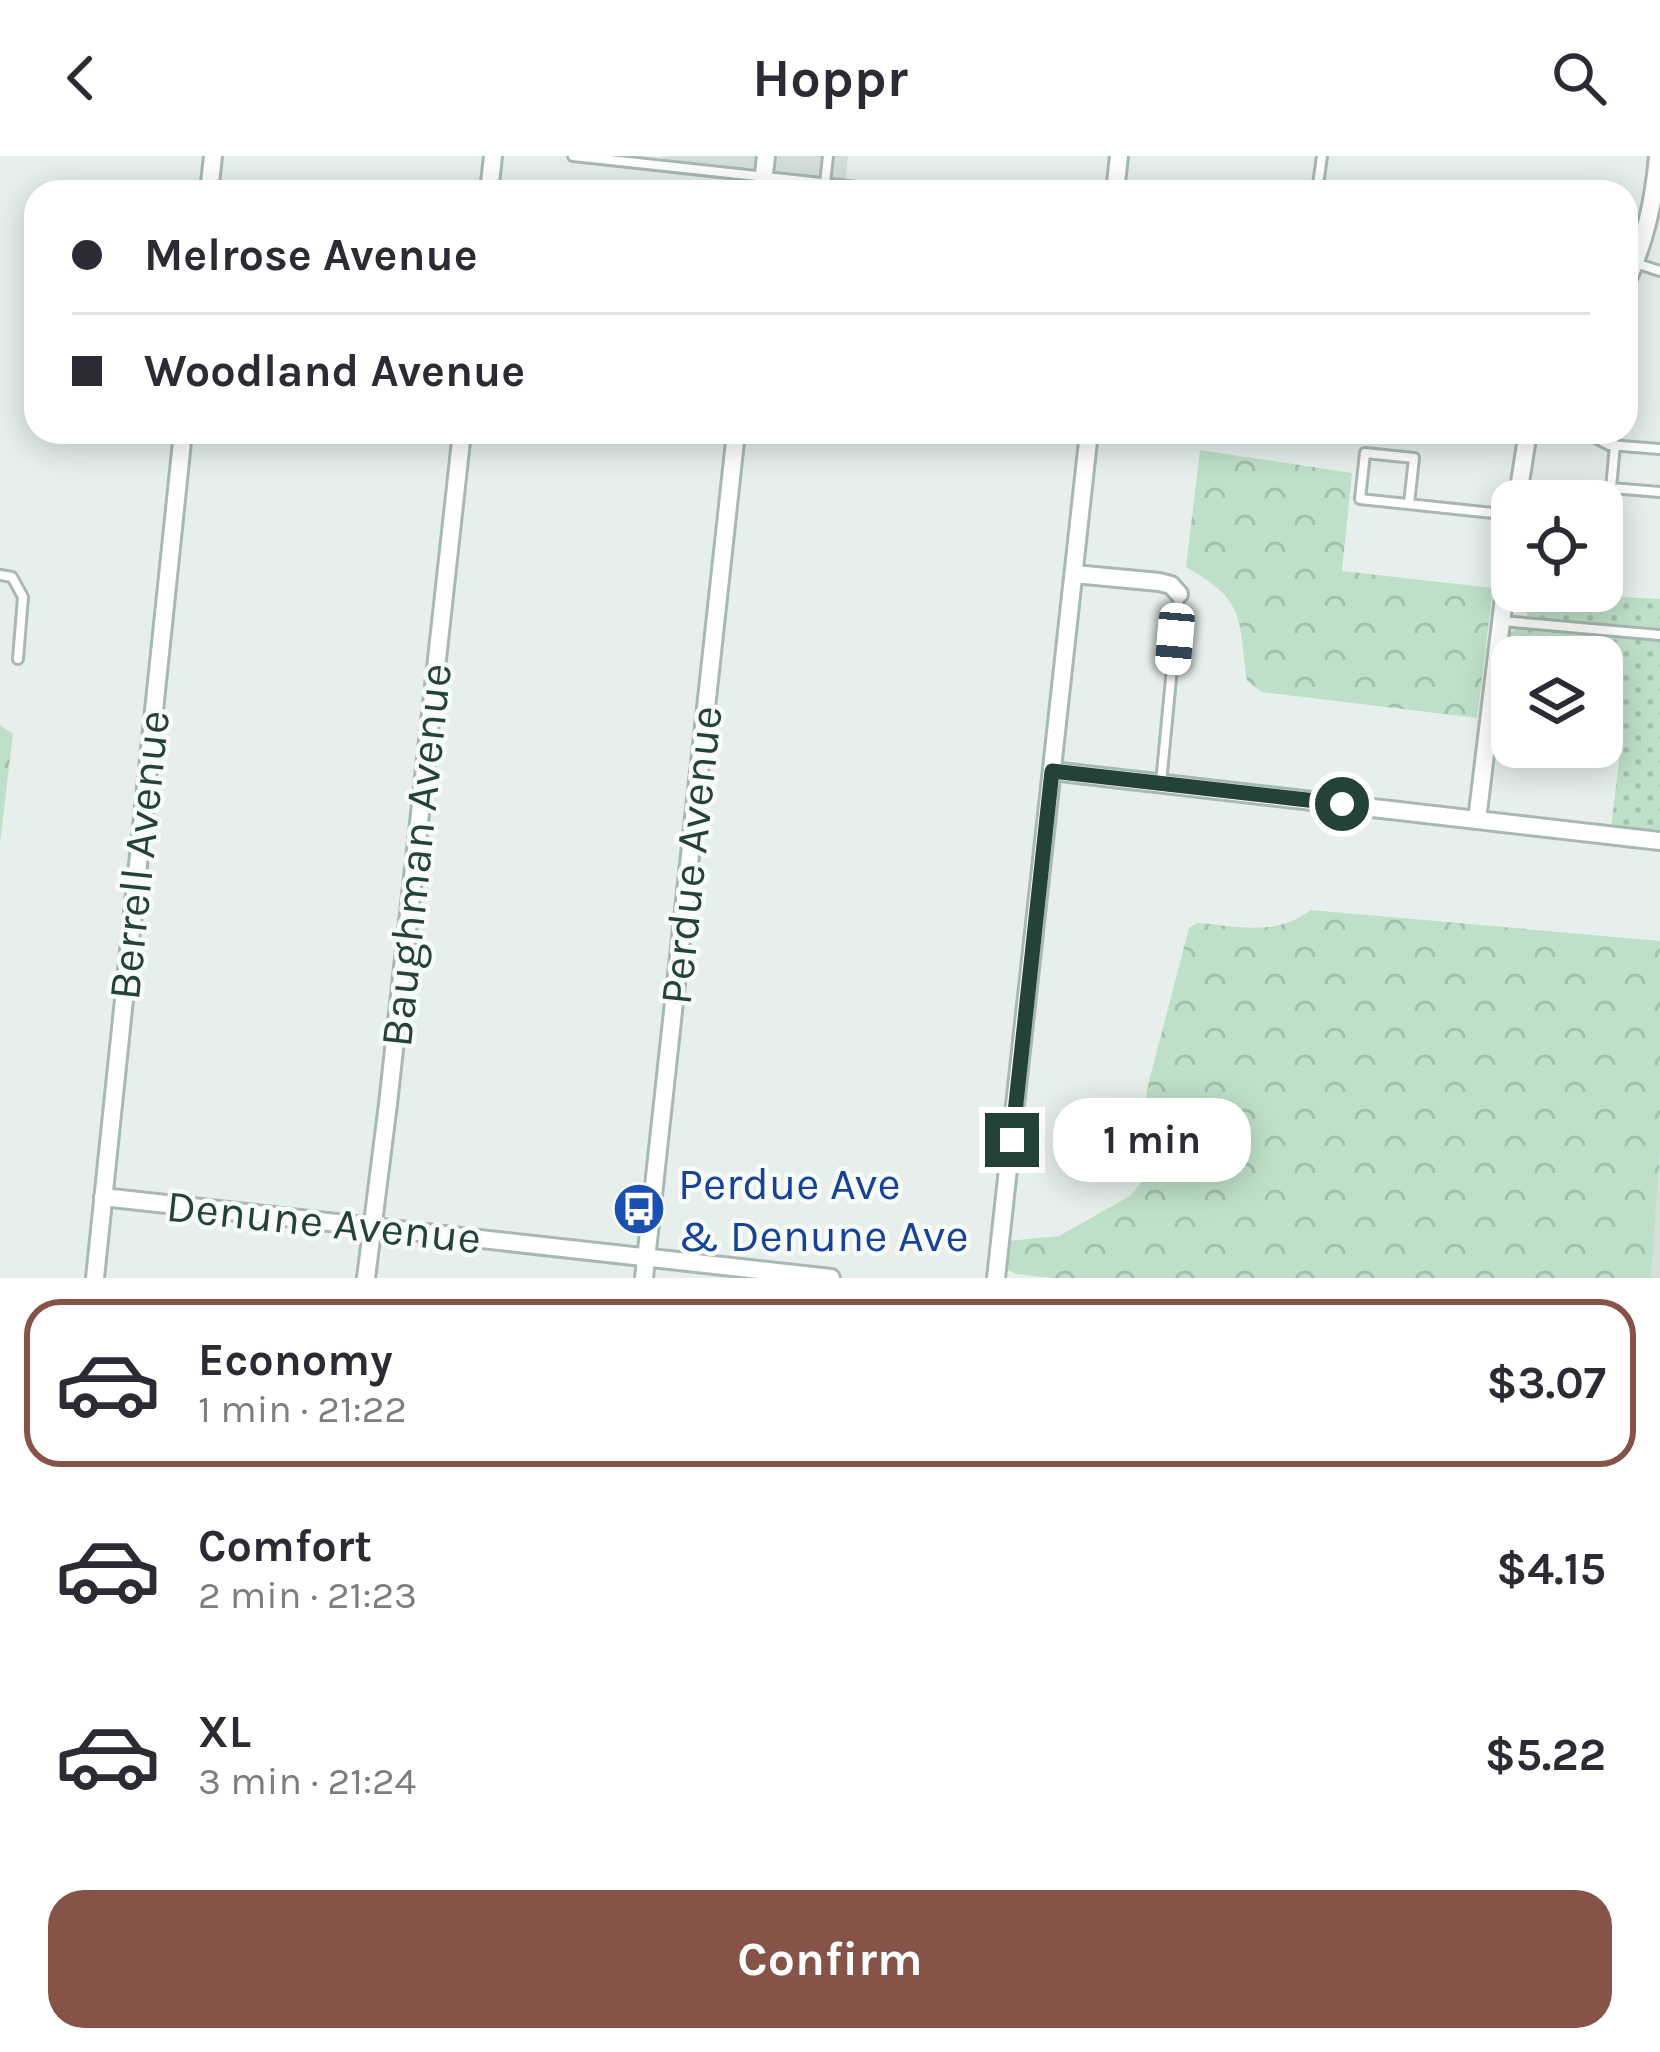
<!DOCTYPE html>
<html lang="en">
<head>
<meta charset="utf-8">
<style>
  body { margin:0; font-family:Karla,sans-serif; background:#f2f2f3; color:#2b2b33; height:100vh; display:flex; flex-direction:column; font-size:45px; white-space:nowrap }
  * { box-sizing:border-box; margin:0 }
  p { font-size:39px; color:#7c7c81 }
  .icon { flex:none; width:66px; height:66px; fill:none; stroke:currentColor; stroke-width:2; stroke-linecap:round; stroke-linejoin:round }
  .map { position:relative; height:1122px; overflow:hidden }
  .drawer { display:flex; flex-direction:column; background:#fff; flex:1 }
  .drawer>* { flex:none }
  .top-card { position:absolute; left:24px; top:24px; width:1614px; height:264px; border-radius:36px; box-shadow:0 6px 30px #0003; display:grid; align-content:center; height:264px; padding:0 48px; background:#fff }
  .fabs { position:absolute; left:1491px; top:324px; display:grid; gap:24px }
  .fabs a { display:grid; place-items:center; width:132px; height:132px; border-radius:24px; background:#fff; box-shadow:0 6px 30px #0003; font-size:60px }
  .end { position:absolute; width:54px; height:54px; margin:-27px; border:15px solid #24423a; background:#fff; box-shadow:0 0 0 6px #fff }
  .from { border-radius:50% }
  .bubble { position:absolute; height:84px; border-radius:36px; background:#fff; box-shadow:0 6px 30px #0003; font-size:39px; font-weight:700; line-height:84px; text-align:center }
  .car { position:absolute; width:36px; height:72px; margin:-36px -18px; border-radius:15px; box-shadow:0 0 9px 3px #0007; background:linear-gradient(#fff 24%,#345 0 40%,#fff 0 76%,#345 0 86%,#fff 0) }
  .top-card b { display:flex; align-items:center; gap:42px; height:114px; font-size:45px }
  .top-card b+b { border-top:3px solid #e1e1e2 }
  .top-card i { width:30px; height:30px; background:#2b2b33 }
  ul { padding:21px 0 0; list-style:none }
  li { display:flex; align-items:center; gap:36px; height:168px; margin:0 24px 18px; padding:0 24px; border:6px solid transparent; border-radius:36px }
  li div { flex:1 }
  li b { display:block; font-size:45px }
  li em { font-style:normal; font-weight:700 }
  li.active { border-color:#855347 }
  li>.icon { width:108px; height:108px; stroke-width:1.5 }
  .action { display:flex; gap:24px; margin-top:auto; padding:24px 48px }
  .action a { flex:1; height:138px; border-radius:36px; background:#855347; color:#fff; font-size:48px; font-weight:700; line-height:138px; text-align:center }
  header { display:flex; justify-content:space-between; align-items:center; height:156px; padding:0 48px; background:#fff; font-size:54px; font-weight:700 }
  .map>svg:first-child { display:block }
</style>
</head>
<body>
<header><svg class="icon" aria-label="back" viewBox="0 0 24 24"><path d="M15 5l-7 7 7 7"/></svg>Hoppr<svg class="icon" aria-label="search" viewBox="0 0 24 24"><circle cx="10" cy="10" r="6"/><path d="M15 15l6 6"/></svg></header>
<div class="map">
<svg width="1660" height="1122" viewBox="0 0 1660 1122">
  <defs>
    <pattern id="grass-dots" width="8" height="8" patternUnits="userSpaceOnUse" patternTransform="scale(3)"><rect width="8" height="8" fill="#bfe0c8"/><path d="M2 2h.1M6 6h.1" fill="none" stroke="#a4c1ad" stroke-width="1.8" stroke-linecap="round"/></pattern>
    <pattern id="forest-crowns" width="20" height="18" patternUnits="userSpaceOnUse" patternTransform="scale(3)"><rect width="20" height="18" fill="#bfe0c8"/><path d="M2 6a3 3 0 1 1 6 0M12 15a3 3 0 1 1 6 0" fill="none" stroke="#a4c1ad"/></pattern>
  </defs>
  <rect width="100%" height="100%" fill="#e6efeb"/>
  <g fill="#d4dfda">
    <polygon points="663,0 848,0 845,29 662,10"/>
    <polygon points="1660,996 1660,1122 1651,1122"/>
  </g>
  <polygon fill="url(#grass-dots)" points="1515,435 1660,443 1660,677 1611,672 1622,580 1602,576 1602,501 1512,501 1512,566 1496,564 1508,478 1527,467 1527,458 1515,448"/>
  <g fill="url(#forest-crowns)">
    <path d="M1200 294 1352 317 1342 415 1493 432 1477 562 1262 536 1247 525C1238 461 1247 446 1186 411Z"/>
    <polygon points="0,569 13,578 0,687"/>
    <path d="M1311 754 1660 785V996L1651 1122H1053L1016 1118 1004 1112 1008 1085 1059 1080 1130 1040 1141 1027 1139 982 1149 925 1189 772 1197 767C1239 770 1274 781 1311 754Z"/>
  </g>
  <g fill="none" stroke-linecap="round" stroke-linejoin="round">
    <g stroke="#a8b8b2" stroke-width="14">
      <g id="service">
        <polyline points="573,0 903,36"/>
        <polyline points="825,27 828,0"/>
        <polyline points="1317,36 1322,0"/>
        <polyline points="1626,104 1660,115"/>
        <polyline points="1584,276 1609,289 1660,293"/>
        <polyline points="1615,289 1611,332 1660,336"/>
        <polyline points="1409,348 1414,302 1365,297 1360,343 1512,359"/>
        <polyline points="0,419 12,421 23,441 18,503"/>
        <polyline points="1502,465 1660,479"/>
        <polyline points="1161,627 1179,439"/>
      </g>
    </g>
    <g stroke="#a8b8b2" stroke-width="22">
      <g id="minor">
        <polyline points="209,36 213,0"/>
        <polyline points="489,36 493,0"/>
        <polyline points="762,36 766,0"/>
        <polyline points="1115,36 1119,0"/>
        <path d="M1626 127C1645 85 1654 46 1658 0"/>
        <polyline points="1517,345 1528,276"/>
        <polyline points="1074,418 1159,426 1171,429 1179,438"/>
        <polyline points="1052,615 1660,685"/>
        <polyline points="1477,664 1512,376"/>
        <polyline points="103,1041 831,1122"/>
        <polyline points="95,1122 183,276"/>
        <polyline points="366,1122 388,948 462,276"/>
        <polyline points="644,1122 736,276"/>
        <polyline points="996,1122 1089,276"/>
      </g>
    </g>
    <use href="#service" stroke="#fff" stroke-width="8"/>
    <use href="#minor" stroke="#fff" stroke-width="16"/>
  </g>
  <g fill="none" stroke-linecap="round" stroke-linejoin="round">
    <polyline stroke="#24423a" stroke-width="15" points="1012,984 1052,615 1342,648"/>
  </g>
  <defs>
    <g id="bus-disc" transform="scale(2.7)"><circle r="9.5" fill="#1a4fb4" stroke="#f7fbf9"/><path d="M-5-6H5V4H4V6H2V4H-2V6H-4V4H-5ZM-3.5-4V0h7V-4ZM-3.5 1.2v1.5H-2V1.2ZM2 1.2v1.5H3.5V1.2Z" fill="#fff"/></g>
  </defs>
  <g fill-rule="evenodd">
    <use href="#bus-disc" x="639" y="1053"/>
  </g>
  <g text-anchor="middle" stroke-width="9" stroke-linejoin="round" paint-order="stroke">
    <g font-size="45" fill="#24423a" stroke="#f7fbf9">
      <text transform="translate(138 699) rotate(-84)" y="16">Berrell Avenue</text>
      <text transform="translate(415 699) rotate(-84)" y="16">Baughman Avenue</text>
      <text transform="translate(690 699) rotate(-84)" y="16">Perdue Avenue</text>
      <text transform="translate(324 1065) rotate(6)" y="16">Denune Avenue</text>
    </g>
    <g font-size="45" fill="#164399" stroke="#f7fbf9" text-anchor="start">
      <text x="678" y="1043">Perdue Ave<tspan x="678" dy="52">&amp; Denune Ave</tspan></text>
    </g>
  </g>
</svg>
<div class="fabs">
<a><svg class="icon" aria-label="locate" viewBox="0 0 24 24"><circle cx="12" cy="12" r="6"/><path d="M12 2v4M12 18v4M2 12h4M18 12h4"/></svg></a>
<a><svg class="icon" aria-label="layers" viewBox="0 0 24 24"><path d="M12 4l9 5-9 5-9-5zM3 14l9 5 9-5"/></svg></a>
</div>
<i class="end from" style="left:1342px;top:648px"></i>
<i class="end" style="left:1012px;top:984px"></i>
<div class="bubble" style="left:1053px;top:942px;width:198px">1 min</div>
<i class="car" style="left:1175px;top:483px;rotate:185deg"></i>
<div class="top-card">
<b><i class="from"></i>Melrose Avenue</b>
<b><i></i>Woodland Avenue</b>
</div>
</div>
<section class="drawer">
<ul>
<li class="active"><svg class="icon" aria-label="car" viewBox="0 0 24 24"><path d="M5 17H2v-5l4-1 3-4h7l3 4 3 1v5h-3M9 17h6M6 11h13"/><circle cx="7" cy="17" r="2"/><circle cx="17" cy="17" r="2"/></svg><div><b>Economy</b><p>1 min · 21:22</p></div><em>$3.07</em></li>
<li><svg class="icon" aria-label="car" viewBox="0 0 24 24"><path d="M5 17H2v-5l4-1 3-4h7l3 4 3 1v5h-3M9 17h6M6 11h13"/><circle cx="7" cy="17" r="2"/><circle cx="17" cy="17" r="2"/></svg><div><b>Comfort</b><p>2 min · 21:23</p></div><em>$4.15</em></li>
<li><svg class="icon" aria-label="car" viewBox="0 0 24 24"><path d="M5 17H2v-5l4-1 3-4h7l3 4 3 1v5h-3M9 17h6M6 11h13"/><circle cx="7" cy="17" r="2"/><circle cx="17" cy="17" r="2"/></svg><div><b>XL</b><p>3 min · 21:24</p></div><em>$5.22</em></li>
</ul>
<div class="action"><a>Confirm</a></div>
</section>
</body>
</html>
